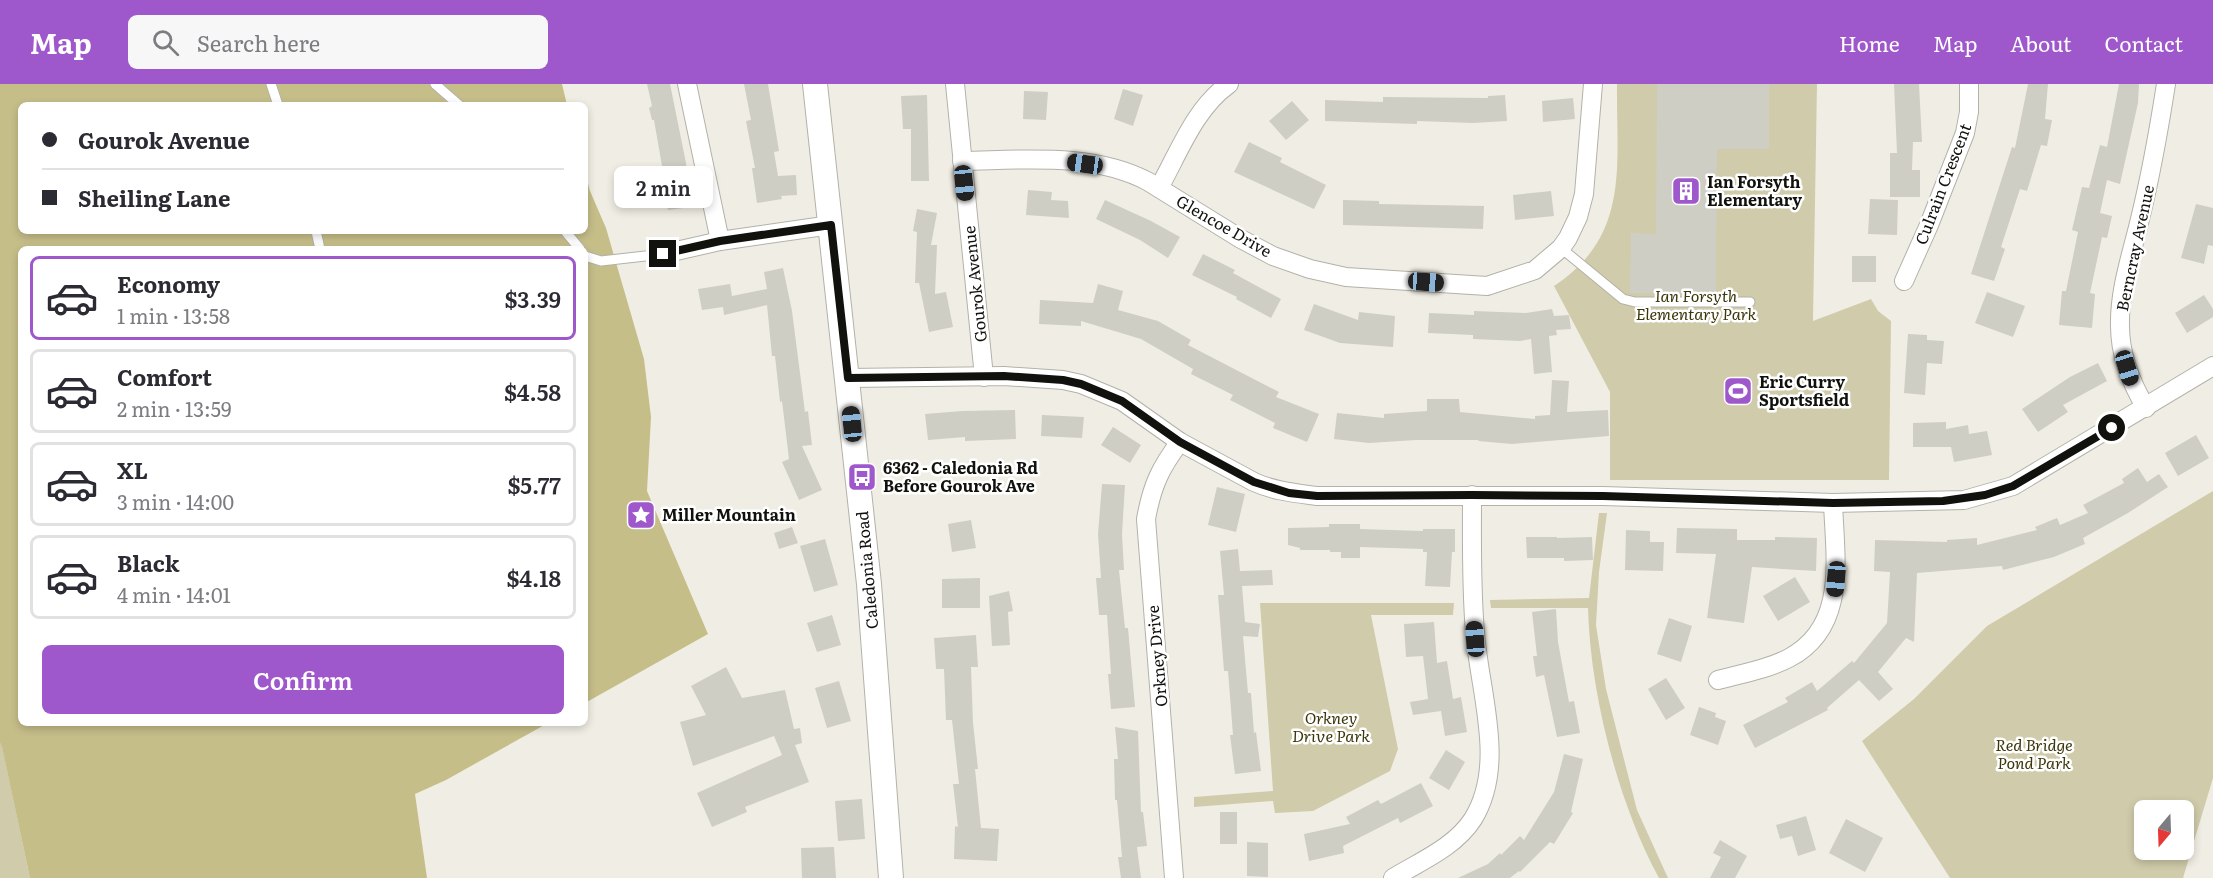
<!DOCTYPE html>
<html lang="en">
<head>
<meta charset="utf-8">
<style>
  body { margin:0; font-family:Literata,serif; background:#f7f7f7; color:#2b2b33; height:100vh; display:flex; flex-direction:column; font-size:22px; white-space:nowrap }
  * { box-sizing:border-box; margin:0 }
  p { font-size:20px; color:#7c7c81 }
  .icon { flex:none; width:33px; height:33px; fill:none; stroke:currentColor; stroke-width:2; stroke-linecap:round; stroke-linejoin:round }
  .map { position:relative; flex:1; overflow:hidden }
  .side { position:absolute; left:18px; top:162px; width:570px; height:480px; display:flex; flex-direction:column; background:#fff; border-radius:9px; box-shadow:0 3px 9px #0003 }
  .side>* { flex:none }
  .top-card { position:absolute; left:18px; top:18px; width:570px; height:132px; border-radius:9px; box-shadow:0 3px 9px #0003; display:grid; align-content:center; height:132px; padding:0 24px; background:#fff }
  .needle { width:39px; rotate:199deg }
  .controls { position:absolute; left:2134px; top:716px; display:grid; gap:12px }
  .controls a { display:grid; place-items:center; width:60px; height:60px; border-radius:9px; background:#fff; box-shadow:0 3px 9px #0003; font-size:30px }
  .end { position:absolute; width:27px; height:27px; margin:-14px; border:8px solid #11110d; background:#fff; box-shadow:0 0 0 3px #fff }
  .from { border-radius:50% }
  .bubble { position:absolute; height:42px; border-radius:9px; background:#fff; box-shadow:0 3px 9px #0003; font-size:20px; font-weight:600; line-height:42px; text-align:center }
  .car { position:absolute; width:18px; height:36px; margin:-18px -9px; border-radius:8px; box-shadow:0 0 4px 2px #0007; background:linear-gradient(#222 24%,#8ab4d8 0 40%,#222 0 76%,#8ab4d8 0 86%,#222 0) }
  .top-card b { display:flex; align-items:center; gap:21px; height:57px; font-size:22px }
  .top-card b+b { border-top:2px solid #e1e1e2 }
  .top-card i { width:15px; height:15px; background:#2b2b33 }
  ul { padding:10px 0 0; list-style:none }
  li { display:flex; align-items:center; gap:18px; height:84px; margin:0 12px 9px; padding:0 12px; border:3px solid #e1e1e2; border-radius:9px }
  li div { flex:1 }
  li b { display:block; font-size:22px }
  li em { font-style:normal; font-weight:600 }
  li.on { border-color:#9f58cc }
  li>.icon { width:54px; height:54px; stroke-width:1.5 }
  .cta { display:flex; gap:12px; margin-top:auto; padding:12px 24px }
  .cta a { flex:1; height:69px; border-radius:9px; background:#9f58cc; color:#fff; font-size:24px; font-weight:600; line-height:69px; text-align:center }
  header { display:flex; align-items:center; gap:36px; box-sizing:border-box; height:84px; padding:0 30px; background:#9f58cc; color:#fff }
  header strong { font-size:28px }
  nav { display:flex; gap:33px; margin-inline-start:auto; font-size:21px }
  .search { width:420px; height:54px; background:#f7f7f7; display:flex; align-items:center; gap:15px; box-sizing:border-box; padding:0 21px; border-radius:9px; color:#7c7c81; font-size:22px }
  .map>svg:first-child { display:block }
</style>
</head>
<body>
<header>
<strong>Map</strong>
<div class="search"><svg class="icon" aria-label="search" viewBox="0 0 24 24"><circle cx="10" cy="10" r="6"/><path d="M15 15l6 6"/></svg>Search here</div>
<nav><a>Home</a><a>Map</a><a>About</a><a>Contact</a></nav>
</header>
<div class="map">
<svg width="2213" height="794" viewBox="0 0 2213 794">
  <rect width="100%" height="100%" fill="#f0eee4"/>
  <g fill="#d0cbaa" fill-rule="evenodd">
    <path d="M1617 0H1817L1813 237 1871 215 1878 227 1891 237 1889 396H1610V308L1554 202C1631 151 1616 81 1617 0Z"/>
    <path d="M2213 407V694L2183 794H1950L1862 657 1914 615 1987 542ZM2145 726H2184V765H2145Z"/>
    <path d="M1599 429H1607L1599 488 1596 541 1606 605 1637 726 1668 794H1659C1618 719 1590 609 1588 524H1491L1490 516 1589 514Z"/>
    <polygon points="1260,519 1454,519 1453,531 1371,531 1398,665 1390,687 1313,727 1275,729 1273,717 1194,723 1194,713 1273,707"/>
    <polygon points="0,659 2,662 30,794 0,794"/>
  </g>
  <polygon fill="#c6be89" points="0,0 562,0 567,21 21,21 21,147 585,147 585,88 590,107 606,144 644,275 651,333 647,407 708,550 585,619 585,165 21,165 21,639 548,639 446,696 415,710 427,794 30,794 2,663 0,659"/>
  <g fill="#cfcec4">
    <polygon points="647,0 670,0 686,79 691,123 668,126 665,99 654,36 652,36 649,24 652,22"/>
    <polygon points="744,0 768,0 779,67 774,68 778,92 796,91 797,111 781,112 782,115 757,119 752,84 755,84 746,37 751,36"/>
    <polygon points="1657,0 1769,0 1769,65 1717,65 1716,210 1630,209 1631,149 1656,150"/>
    <polygon points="1894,0 1919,0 1922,58 1913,58 1912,86 1920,86 1920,113 1890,113 1890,69 1897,69"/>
    <polygon points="2028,0 2048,0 2045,35 2052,36 2047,62 2041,61 2027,107 2020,105 2001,163 2005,165 1994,197 1971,190 2012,63 2015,64"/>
    <polygon points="2119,0 2139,0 2138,19 2120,100 2107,96 2100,129 2112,132 2107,154 2102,153 2090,209 2095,210 2092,244 2059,241 2062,207 2066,207 2078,148 2072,146 2082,103 2089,104 2100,61 2107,63"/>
    <polygon points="1123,5 1143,11 1133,42 1114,35"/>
    <polygon points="1024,7 1048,8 1046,36 1023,35"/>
    <polygon points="927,11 929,97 911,97 911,45 903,45 901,12"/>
    <polygon points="1505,11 1507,37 1473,39 1417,37 1417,40 1325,37 1325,16 1383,18 1383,13 1488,14 1488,12"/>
    <polygon points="1573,14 1575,35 1543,38 1542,17"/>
    <polygon points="1292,17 1309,36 1286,56 1269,37"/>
    <polygon points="1249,58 1282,74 1280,78 1326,101 1314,125 1234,88"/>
    <polygon points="1028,106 1052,108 1051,116 1068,117 1069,134 1026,131"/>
    <polygon points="1551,107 1554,132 1515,136 1513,111"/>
    <polygon points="1870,115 1898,116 1897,151 1868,150"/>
    <polygon points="1105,116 1151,137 1180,153 1168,174 1140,156 1096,135"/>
    <polygon points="1343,116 1379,117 1379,120 1484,122 1483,145 1343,141"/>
    <polygon points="2196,120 2213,124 2213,162 2208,161 2204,180 2181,174"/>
    <polygon points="917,125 937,129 931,161 937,161 935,210 946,208 953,243 929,248 919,199 915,199 917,148 913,147"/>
    <polygon points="1203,170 1235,186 1233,189 1281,215 1271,234 1236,215 1237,213 1192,191"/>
    <rect x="1852" y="172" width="24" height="26"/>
    <polygon points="783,184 792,227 805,328 808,327 812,361 802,362 822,406 799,416 782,378 789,375 782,317 780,318 775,272 772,272 767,221 724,231 723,223 702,226 698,205 730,200 732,212 767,205 764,188"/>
    <polygon points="1098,200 1123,207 1118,226 1158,237 1191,256 1188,261 1279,308 1276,313 1319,330 1307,358 1273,344 1275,339 1230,316 1233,311 1191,290 1193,285 1141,255 1081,237 1081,242 1039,240 1040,216 1093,219"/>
    <polygon points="1987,208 2025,222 2013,253 1975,239"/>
    <polygon points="2204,211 2213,225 2213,233 2187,249 2175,229"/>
    <polygon points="1314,220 1358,236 1359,228 1395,232 1393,263 1340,259 1304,246"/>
    <polygon points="1552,225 1554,232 1569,231 1571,245 1556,246 1557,251 1549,252 1552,288 1534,290 1531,255 1520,257 1473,255 1473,251 1428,249 1429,229 1474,231 1474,227 1526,229"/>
    <polygon points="1908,250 1927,251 1927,256 1944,257 1942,280 1927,279 1925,311 1904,309"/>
    <polygon points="2098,279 2107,297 2063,321 2068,328 2038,348 2022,325 2070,293"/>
    <polygon points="1552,296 1569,297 1567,328 1608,326 1609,352 1512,360 1478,357 1479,356 1416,356 1369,359 1334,355 1337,329 1384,334 1384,330 1427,327 1427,315 1459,315 1460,328 1535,335 1535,332 1550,331"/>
    <polygon points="1015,326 1016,355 965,357 965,353 928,356 925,330 962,327"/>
    <polygon points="1042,331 1084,333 1082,354 1041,352"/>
    <polygon points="1946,338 1946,345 1968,341 1969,350 1987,347 1992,371 1954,378 1951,363 1913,363 1913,339"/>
    <polygon points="1113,343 1141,361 1130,379 1101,361"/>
    <polygon points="2196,351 2209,374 2178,392 2165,369"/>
    <polygon points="2138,384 2147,398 2159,390 2168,403 2128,429 2083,454 2085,460 2054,473 2003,486 2002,482 1917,489 1914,558 1906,554 1878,588 1893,605 1879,617 1859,596 1827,624 1828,626 1755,664 1743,641 1788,618 1785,614 1812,598 1817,607 1852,577 1854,579 1887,539 1890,488 1874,487 1875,456 1947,458 1947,456 1977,454 1977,461 2037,446 2035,443 2057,434 2060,441 2088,429 2083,421 2124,399 2122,395"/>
    <polygon points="1102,400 1125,401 1122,450 1124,486 1119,486 1125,544 1128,544 1135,623 1111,625 1108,590 1111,590 1107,531 1099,531 1096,494 1101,494 1098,450"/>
    <polygon points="1217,403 1245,410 1236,448 1208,441"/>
    <polygon points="971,436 976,464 952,468 948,440"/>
    <polygon points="1329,440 1360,440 1360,445 1423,447 1423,445 1455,445 1455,468 1452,468 1450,503 1425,502 1427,468 1423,468 1423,465 1360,463 1360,474 1341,474 1341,468 1330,468 1330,466 1300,466 1300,464 1288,461 1288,444 1329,443"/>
    <polygon points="792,443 798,459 779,465 774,449"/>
    <polygon points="1677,444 1737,445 1737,456 1775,456 1775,453 1817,454 1816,487 1752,483 1744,539 1707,534 1716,470 1676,469"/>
    <polygon points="1626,446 1650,447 1650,458 1664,458 1663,487 1625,486"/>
    <polygon points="1526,453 1557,453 1557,454 1592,453 1593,476 1564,477 1564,474 1527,474"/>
    <polygon points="825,455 838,501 814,508 800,462"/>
    <polygon points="1238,465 1240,487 1272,486 1273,501 1242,502 1245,538 1260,540 1258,553 1243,552 1248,609 1251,609 1254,649 1256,648 1261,687 1235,690 1230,651 1233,651 1228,587 1224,587 1218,511 1224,511 1220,467"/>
    <polygon points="1795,493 1810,518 1778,537 1763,512"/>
    <polygon points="980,494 980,524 942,524 942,495"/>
    <polygon points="1009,507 1013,527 1008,528 1010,561 992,562 989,512"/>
    <polygon points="1556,525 1558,558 1569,618 1574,617 1580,649 1557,653 1544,591 1536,593 1533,572 1537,572 1532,528"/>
    <polygon points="832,531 841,561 817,568 807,539"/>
    <polygon points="1669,534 1692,542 1681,578 1657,570"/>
    <polygon points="1434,538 1437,579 1447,577 1453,615 1461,613 1467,648 1445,652 1441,627 1413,631 1410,618 1428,615 1423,572 1406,573 1404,540"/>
    <polygon points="976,551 978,583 971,583 973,639 978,685 975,685 981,744 999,745 997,777 954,775 955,742 958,743 953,700 959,700 952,636 946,636 944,585 936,585 934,554"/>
    <polygon points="726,583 742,614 785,606 794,645 800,644 802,659 795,661 809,698 745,723 747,728 712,743 697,709 782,671 774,652 693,682 680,638 706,631 691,602"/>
    <polygon points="1666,594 1685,624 1666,636 1648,605"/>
    <polygon points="839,597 851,637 827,644 815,604"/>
    <polygon points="1699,623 1716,629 1715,633 1726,637 1718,661 1690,651"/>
    <polygon points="1115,643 1138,647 1141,728 1143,728 1147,762 1137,763 1141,794 1121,794 1118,773 1122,773 1117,716 1115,716 1114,675 1118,675"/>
    <polygon points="1446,666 1465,678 1449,706 1429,694"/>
    <polygon points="1564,670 1583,675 1571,728 1573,729 1554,760 1550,758 1520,788 1519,787 1510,794 1458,794 1488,780 1500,769 1501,771 1520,752 1524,756 1554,708"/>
    <polygon points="1421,699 1433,722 1400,739 1398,734 1343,762 1344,769 1309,777 1304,750 1350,740 1346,733 1378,716 1381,720"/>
    <polygon points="862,715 865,755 838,757 835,717"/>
    <rect x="1220" y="728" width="17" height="32"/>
    <polygon points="1806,732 1816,766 1798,772 1792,752 1780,755 1776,741"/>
    <polygon points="1846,735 1883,754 1865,788 1829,769"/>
    <polygon points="1720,756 1747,772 1735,794 1710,794 1721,773 1713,769"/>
    <polygon points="1247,758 1268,759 1268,793 1247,792"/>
    <polygon points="834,763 836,794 802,794 801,764"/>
  </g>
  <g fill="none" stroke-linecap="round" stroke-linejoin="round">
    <g stroke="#b3b2a8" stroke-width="11">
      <g id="service">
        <polyline points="271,0 278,21"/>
        <polyline points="435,0 459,21"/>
        <polyline points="316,147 320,165"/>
        <polyline points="565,147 580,165"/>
        <polyline points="1561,164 1623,215 1635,218 1750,218"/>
        <polyline points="585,172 601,177 663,170"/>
      </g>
    </g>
    <g stroke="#b3b2a8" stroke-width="20">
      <g id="minor">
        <polyline points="687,0 720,157"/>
        <polyline points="955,0 984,293"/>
        <path d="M962 77C1023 76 1093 68 1149 98L1241 155 1273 172 1310 185 1346 193 1487 202 1535 186 1561 164 1568 154 1578 133 1584 110 1593 0"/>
        <path d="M1159 104C1179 68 1195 24 1229 0"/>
        <polyline points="663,170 720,157 831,141"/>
        <polyline points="1904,197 1929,141 1965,49 1969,28 1969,0"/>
        <path d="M848 294 1004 292 1063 296 1081 300 1122 317 1180 358 1254 398C1274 407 1295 409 1317 412H1603L1833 419 1964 416 2013 402 2213 282"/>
        <path d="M2146 324C2131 299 2120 272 2120 242 2119 206 2132 169 2140 135 2151 90 2159 45 2166 0"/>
        <path d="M1718 596C1741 590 1768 585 1789 574 1848 543 1835 474 1833 419"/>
        <path d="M1174 794 1146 435C1152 402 1160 384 1180 358"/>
        <path d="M1393 794C1421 777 1455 763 1473 735 1507 680 1479 607 1475 548 1471 502 1472 457 1472 411"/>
      </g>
    </g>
    <g stroke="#b3b2a8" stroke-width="26">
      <polyline id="tertiary" points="815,0 869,500 891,794"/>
    </g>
    <use href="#service" stroke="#fff" stroke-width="9"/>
    <use href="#minor" stroke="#fff" stroke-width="18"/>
    <use href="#tertiary" stroke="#fff" stroke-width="24"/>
  </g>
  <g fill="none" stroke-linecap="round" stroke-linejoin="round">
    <polyline stroke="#11110d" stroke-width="8" points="663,170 720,157 831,141 848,294 1004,292 1063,296 1081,300 1122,317 1180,358 1254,398 1289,409 1317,412 1472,411 1603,412 1833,419 1943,417 1985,411 2013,402 2112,344"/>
  </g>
  <defs>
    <g id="building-square" transform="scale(1.5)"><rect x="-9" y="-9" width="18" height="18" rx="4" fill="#9f58cc" stroke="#fff"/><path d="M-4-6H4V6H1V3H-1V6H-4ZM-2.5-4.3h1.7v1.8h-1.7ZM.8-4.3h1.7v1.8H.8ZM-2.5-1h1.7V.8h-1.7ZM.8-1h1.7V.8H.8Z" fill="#fff"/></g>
    <g id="stadium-square" transform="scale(1.5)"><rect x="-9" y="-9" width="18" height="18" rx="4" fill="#9f58cc" stroke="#fff"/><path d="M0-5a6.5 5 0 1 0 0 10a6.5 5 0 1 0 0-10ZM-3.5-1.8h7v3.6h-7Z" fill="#fff"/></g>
    <g id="bus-square" transform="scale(1.5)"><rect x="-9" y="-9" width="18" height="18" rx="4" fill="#9f58cc" stroke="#fff"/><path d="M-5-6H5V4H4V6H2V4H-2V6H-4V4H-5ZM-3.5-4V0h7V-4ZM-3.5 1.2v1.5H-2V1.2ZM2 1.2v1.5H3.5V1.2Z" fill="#fff"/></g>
    <g id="sight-square" transform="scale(1.5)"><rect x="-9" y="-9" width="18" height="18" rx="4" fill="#9f58cc" stroke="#fff"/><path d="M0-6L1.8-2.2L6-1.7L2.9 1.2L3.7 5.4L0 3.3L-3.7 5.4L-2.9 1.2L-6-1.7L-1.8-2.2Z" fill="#fff"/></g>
  </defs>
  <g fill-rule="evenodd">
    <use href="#building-square" x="1686" y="107"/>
    <use href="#stadium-square" x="1738" y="307"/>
    <use href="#bus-square" x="862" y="393"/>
    <use href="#sight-square" x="641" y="431"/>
  </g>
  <g text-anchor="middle" stroke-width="5" stroke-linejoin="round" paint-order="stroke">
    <g font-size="16" font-weight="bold" fill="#11110d" stroke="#fff" text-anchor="start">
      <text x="1707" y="104">Ian Forsyth<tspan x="1707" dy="18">Elementary</tspan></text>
      <text x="1759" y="304">Eric Curry<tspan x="1759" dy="18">Sportsfield</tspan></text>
      <text x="883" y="390">6362 - Caledonia Rd<tspan x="883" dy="18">Before Gourok Ave</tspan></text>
      <text x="662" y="437">Miller Mountain</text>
    </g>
    <g font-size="16" fill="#11110d" stroke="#fff">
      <text transform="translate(1943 100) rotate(-69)" y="6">Culrain Crescent</text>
      <text transform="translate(1224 142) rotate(30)" y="6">Glencoe Drive</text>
      <text transform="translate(2135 164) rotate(-78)" y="6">Berncray Avenue</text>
      <text transform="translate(975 200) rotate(-96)" y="6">Gourok Avenue</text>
      <text transform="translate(867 486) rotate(-95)" y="6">Caledonia Road</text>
      <text transform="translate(1157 572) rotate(-95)" y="6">Orkney Drive</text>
    </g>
    <g font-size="16" font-style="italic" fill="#3c360b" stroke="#fff">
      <text x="1696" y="218">Ian Forsyth<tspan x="1696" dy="18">Elementary Park</tspan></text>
      <text x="1331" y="640">Orkney<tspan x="1331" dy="18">Drive Park</tspan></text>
      <text x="2034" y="667">Red Bridge<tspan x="2034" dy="18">Pond Park</tspan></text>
    </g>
  </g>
</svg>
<div class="controls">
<a><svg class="needle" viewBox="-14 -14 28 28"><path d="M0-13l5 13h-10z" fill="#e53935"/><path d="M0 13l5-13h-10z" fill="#7c7c81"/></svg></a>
</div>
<i class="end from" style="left:2112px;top:344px"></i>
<i class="end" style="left:663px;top:170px"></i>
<div class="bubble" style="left:614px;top:82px;width:99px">2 min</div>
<i class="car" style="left:1085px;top:80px;rotate:278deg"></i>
<i class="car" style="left:964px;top:99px;rotate:174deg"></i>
<i class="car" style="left:1426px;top:198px;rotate:94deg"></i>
<i class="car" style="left:2127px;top:284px;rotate:163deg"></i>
<i class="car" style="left:852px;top:340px;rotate:354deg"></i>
<i class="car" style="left:1836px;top:495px;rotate:185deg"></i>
<i class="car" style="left:1475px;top:555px;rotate:356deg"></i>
<div class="top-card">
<b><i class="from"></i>Gourok Avenue</b>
<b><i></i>Sheiling Lane</b>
</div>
<section class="side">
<ul>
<li class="on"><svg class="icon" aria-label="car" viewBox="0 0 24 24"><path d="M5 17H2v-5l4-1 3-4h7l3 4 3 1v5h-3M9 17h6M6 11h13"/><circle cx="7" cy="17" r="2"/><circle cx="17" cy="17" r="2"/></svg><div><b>Economy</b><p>1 min · 13:58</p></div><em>$3.39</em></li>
<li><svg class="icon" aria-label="car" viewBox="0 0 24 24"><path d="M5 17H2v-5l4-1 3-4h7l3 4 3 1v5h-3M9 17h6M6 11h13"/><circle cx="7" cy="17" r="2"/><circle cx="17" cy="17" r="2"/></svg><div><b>Comfort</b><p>2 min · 13:59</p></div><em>$4.58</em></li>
<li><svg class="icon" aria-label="car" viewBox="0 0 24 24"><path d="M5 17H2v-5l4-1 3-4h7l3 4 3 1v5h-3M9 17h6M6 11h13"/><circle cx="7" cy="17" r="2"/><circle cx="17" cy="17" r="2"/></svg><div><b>XL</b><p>3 min · 14:00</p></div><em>$5.77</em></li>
<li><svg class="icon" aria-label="car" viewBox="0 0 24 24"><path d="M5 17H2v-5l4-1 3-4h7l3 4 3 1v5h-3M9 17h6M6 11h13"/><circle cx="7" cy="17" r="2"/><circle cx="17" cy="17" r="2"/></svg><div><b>Black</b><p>4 min · 14:01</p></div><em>$4.18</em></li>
</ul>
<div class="cta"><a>Confirm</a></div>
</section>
</div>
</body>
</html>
